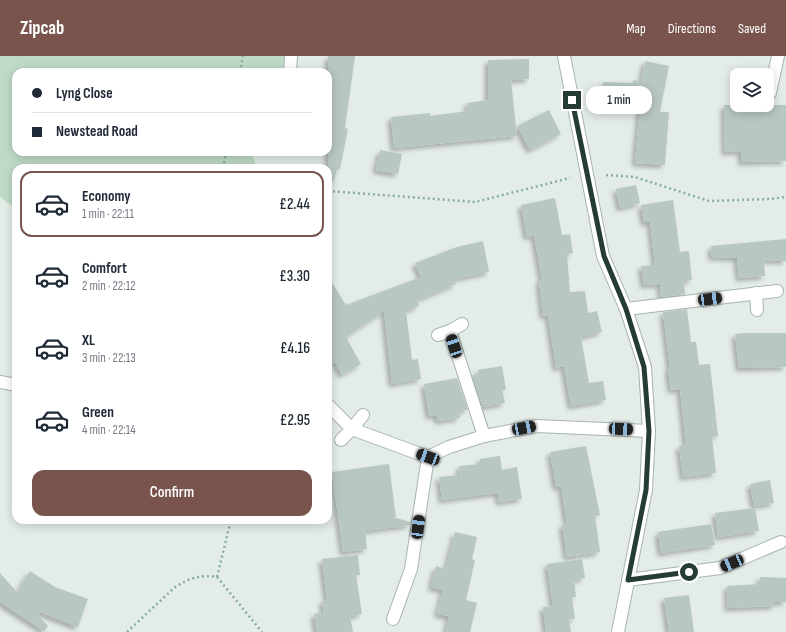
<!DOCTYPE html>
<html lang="en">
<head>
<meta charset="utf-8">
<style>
  body { margin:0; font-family:"Sofia Sans Condensed",sans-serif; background:#f2f2f3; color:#1f2937; height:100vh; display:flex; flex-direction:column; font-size:15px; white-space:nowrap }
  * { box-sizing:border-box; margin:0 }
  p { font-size:13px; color:#747a83 }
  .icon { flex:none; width:22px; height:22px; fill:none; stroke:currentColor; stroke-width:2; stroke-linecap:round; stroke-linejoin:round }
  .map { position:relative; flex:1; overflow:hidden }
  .details { position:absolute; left:12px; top:108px; width:320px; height:360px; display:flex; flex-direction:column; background:#fff; border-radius:12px; box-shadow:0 2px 10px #0003 }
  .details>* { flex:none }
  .hud { position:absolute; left:12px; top:12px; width:320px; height:88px; border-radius:12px; box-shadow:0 2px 10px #0003; display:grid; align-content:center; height:88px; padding:0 20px; background:#fff }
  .fabs { position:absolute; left:730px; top:12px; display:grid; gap:8px }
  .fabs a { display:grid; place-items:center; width:44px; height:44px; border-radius:8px; background:#fff; box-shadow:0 2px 10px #0003; font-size:20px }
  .end { position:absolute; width:18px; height:18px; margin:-9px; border:5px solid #253c36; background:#fff; box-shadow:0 0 0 2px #fff }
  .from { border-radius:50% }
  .bubble { position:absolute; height:28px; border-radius:12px; background:#fff; box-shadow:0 2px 10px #0003; font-size:13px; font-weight:600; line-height:28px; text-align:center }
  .car { position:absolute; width:12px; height:24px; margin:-12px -6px; border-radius:5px; box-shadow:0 0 3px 1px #0007; background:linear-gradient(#222 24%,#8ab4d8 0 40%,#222 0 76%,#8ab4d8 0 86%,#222 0) }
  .hud b { display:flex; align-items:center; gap:14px; height:38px; font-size:15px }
  .hud b+b { border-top:1px solid #e0e1e3 }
  .hud i { width:10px; height:10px; background:#1f2937 }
  ul { padding:7px 0 0; list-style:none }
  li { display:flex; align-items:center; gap:12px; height:66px; margin:0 8px 6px; padding:0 12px; border:2px solid transparent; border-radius:12px }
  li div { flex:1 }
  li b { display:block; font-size:15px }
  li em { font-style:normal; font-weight:600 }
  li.active { border-color:#79544d }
  li>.icon { width:36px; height:36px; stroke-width:1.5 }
  .primary-button { display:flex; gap:8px; margin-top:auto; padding:8px 20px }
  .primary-button a { flex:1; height:46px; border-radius:12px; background:#79544d; color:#fff; font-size:16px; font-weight:600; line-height:46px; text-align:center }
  header { display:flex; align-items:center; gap:24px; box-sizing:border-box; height:56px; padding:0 20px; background:#79544d; color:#fff }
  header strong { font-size:19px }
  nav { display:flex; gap:22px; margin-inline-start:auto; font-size:14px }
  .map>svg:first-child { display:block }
</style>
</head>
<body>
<header>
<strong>Zipcab</strong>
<nav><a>Map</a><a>Directions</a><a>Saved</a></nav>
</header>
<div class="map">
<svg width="786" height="576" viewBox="0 0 786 576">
  <defs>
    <filter id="shadow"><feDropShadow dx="-3.5" dy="3.5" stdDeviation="2" flood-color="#0004"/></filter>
  </defs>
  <rect width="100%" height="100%" fill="#e4ece8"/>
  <polygon fill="#bfdbc7" points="0,0 285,0 284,16 16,16 16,96 255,96 253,99 256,112 16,112 16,153 0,141"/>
  <g fill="#b9c7c1" filter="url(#shadow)">
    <polygon points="328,0 355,0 345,72 348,73 340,113 337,113 334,125 328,124"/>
    <polygon points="529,3 529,23 511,24 517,80 394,92 391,61 430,57 430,60 468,55 467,47 488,44 488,4"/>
    <polygon points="645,5 669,10 660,56 669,56 665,109 635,107 640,50 602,49 603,26 633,27 633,24 641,26"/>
    <polygon points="724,49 786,49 786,105 741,106 741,95 725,96"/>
    <polygon points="549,54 561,78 530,94 517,70"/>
    <polygon points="380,94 402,98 398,118 376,114"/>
    <polygon points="636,129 640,147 620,152 616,133"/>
    <polygon points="555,142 562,179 570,178 573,197 567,198 570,236 585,235 588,257 597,255 602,276 581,281 589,327 603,325 606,344 571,350 564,310 556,312 548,259 543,260 539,224 542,224 534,179 527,181 521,149"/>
    <polygon points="673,144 680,196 689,195 692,224 684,225 685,238 661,241 660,228 644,229 641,210 655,209 650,166 644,166 641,149"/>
    <polygon points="786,183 786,205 764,204 765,220 739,222 737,202 712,201 711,190"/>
    <polygon points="483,185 489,216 454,223 456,228 417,244 419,250 406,255 412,304 418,303 421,323 392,328 384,255 346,281 361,308 342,319 335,306 328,310 328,220 346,249 421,221 415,207 457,191"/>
    <polygon points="687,253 691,286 696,286 699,309 710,308 718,380 712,381 716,417 683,421 679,390 686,389 680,333 671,334 668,313 670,312 663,256"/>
    <polygon points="746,277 786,277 786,311 739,312 735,278"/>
    <polygon points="502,310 506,334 502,334 505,347 483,351 472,319 479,318 478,314"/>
    <polygon points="457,322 468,354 459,355 460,362 438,365 437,359 429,360 424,328"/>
    <polygon points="586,390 600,459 595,460 600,496 567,501 562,469 567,468 561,430 556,431 550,396"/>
    <polygon points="500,400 502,414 517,411 522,443 499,446 498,437 442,444 439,421 460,419 459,410 480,408 480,403"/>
    <polygon points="389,408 396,461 392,461 411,466 410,469 365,475 367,493 343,496 332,416"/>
    <polygon points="770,424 774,447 754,450 750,428"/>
    <polygon points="755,452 759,475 718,481 715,457"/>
    <polygon points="711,468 715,489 661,497 658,476"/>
    <polygon points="455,476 477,481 472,503 475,504 466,544 477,547 470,576 446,576 449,560 437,558 443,534 431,531 436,510 446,513"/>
    <polygon points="358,499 360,519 356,519 362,558 350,560 353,576 317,576 314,558 324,556 322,545 327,544 322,503"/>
    <polygon points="582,503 585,522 574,524 576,541 572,541 575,563 569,563 571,576 546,576 543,551 553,550 547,508"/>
    <polygon points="30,515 55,531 88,543 78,571 40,556 38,559 48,570 44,575 0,546 0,517 17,536"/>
    <polygon points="760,521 786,522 786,546 775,546 775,550 728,552 727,530 760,528"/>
    <polygon points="689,539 694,576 669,576 664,542"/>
  </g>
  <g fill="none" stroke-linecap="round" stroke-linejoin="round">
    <g stroke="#a7b4af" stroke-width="14">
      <polyline id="lane" points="290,16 291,0"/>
    </g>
    <g stroke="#a7b4af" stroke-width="14">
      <g id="street">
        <polyline points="564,0 603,200 626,253 645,311 649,375 646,434 618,576"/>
        <polyline points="770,37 778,0"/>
        <polyline points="756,237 757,254"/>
        <polyline points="626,253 777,235"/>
        <polyline points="450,275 484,380"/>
        <polyline points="438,279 450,275 462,268"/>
        <polyline points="0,326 16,329"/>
        <polyline points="329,350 352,373 341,384"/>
        <polyline points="363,359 352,373 428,401 449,391 484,380 537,370 649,375"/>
        <polyline points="628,524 720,512 781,486"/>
        <polyline points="393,563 411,513 428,401"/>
      </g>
    </g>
    <g stroke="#87ada1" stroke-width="2.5" stroke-dasharray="2 3" stroke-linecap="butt">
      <polyline points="240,16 243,0"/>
      <polyline points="223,112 226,96"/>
      <polyline points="606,119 635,121 709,145 770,143 786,141"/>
      <polyline points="328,135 475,146 570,122"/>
      <polyline points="217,521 231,464"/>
      <path d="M127 576 174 532C187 523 200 518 217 521L262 576"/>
    </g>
    <use href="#lane" stroke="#fff" stroke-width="12"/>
    <use href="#street" stroke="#fff" stroke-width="12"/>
  </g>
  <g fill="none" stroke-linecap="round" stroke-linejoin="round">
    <polyline stroke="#253c36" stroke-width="5" points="572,44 604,200 626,253 644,311 649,375 646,434 628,524 689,516"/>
  </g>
</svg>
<div class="fabs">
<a><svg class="icon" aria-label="layers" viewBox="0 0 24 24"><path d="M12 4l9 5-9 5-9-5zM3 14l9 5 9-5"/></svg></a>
</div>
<i class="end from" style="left:689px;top:516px"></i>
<i class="end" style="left:572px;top:44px"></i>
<div class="bubble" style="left:586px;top:30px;width:66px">1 min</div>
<i class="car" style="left:710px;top:243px;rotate:83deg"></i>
<i class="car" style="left:454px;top:290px;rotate:342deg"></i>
<i class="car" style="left:524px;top:372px;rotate:79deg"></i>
<i class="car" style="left:621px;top:373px;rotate:92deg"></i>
<i class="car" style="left:428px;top:401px;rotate:290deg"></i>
<i class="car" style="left:418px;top:471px;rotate:8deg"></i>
<i class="car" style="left:732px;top:507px;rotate:247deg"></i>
<div class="hud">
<b><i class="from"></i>Lyng Close</b>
<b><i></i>Newstead Road</b>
</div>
<section class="details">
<ul>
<li class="active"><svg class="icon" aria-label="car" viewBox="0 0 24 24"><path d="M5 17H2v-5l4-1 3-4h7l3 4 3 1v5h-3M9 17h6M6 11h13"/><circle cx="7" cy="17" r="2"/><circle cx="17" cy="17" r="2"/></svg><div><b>Economy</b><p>1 min · 22:11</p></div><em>£2.44</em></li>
<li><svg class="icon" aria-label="car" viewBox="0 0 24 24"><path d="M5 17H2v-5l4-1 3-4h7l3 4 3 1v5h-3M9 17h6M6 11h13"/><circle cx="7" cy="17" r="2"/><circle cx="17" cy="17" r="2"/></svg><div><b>Comfort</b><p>2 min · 22:12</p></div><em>£3.30</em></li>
<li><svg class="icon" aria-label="car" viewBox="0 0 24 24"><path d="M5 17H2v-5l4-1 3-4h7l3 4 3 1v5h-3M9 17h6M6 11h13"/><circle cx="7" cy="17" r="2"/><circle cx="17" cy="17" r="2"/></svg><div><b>XL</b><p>3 min · 22:13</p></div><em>£4.16</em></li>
<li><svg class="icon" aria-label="car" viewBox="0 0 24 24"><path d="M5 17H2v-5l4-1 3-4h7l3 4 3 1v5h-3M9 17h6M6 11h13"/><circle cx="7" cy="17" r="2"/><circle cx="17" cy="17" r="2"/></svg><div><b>Green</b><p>4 min · 22:14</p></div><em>£2.95</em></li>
</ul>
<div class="primary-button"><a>Confirm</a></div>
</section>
</div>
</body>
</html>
